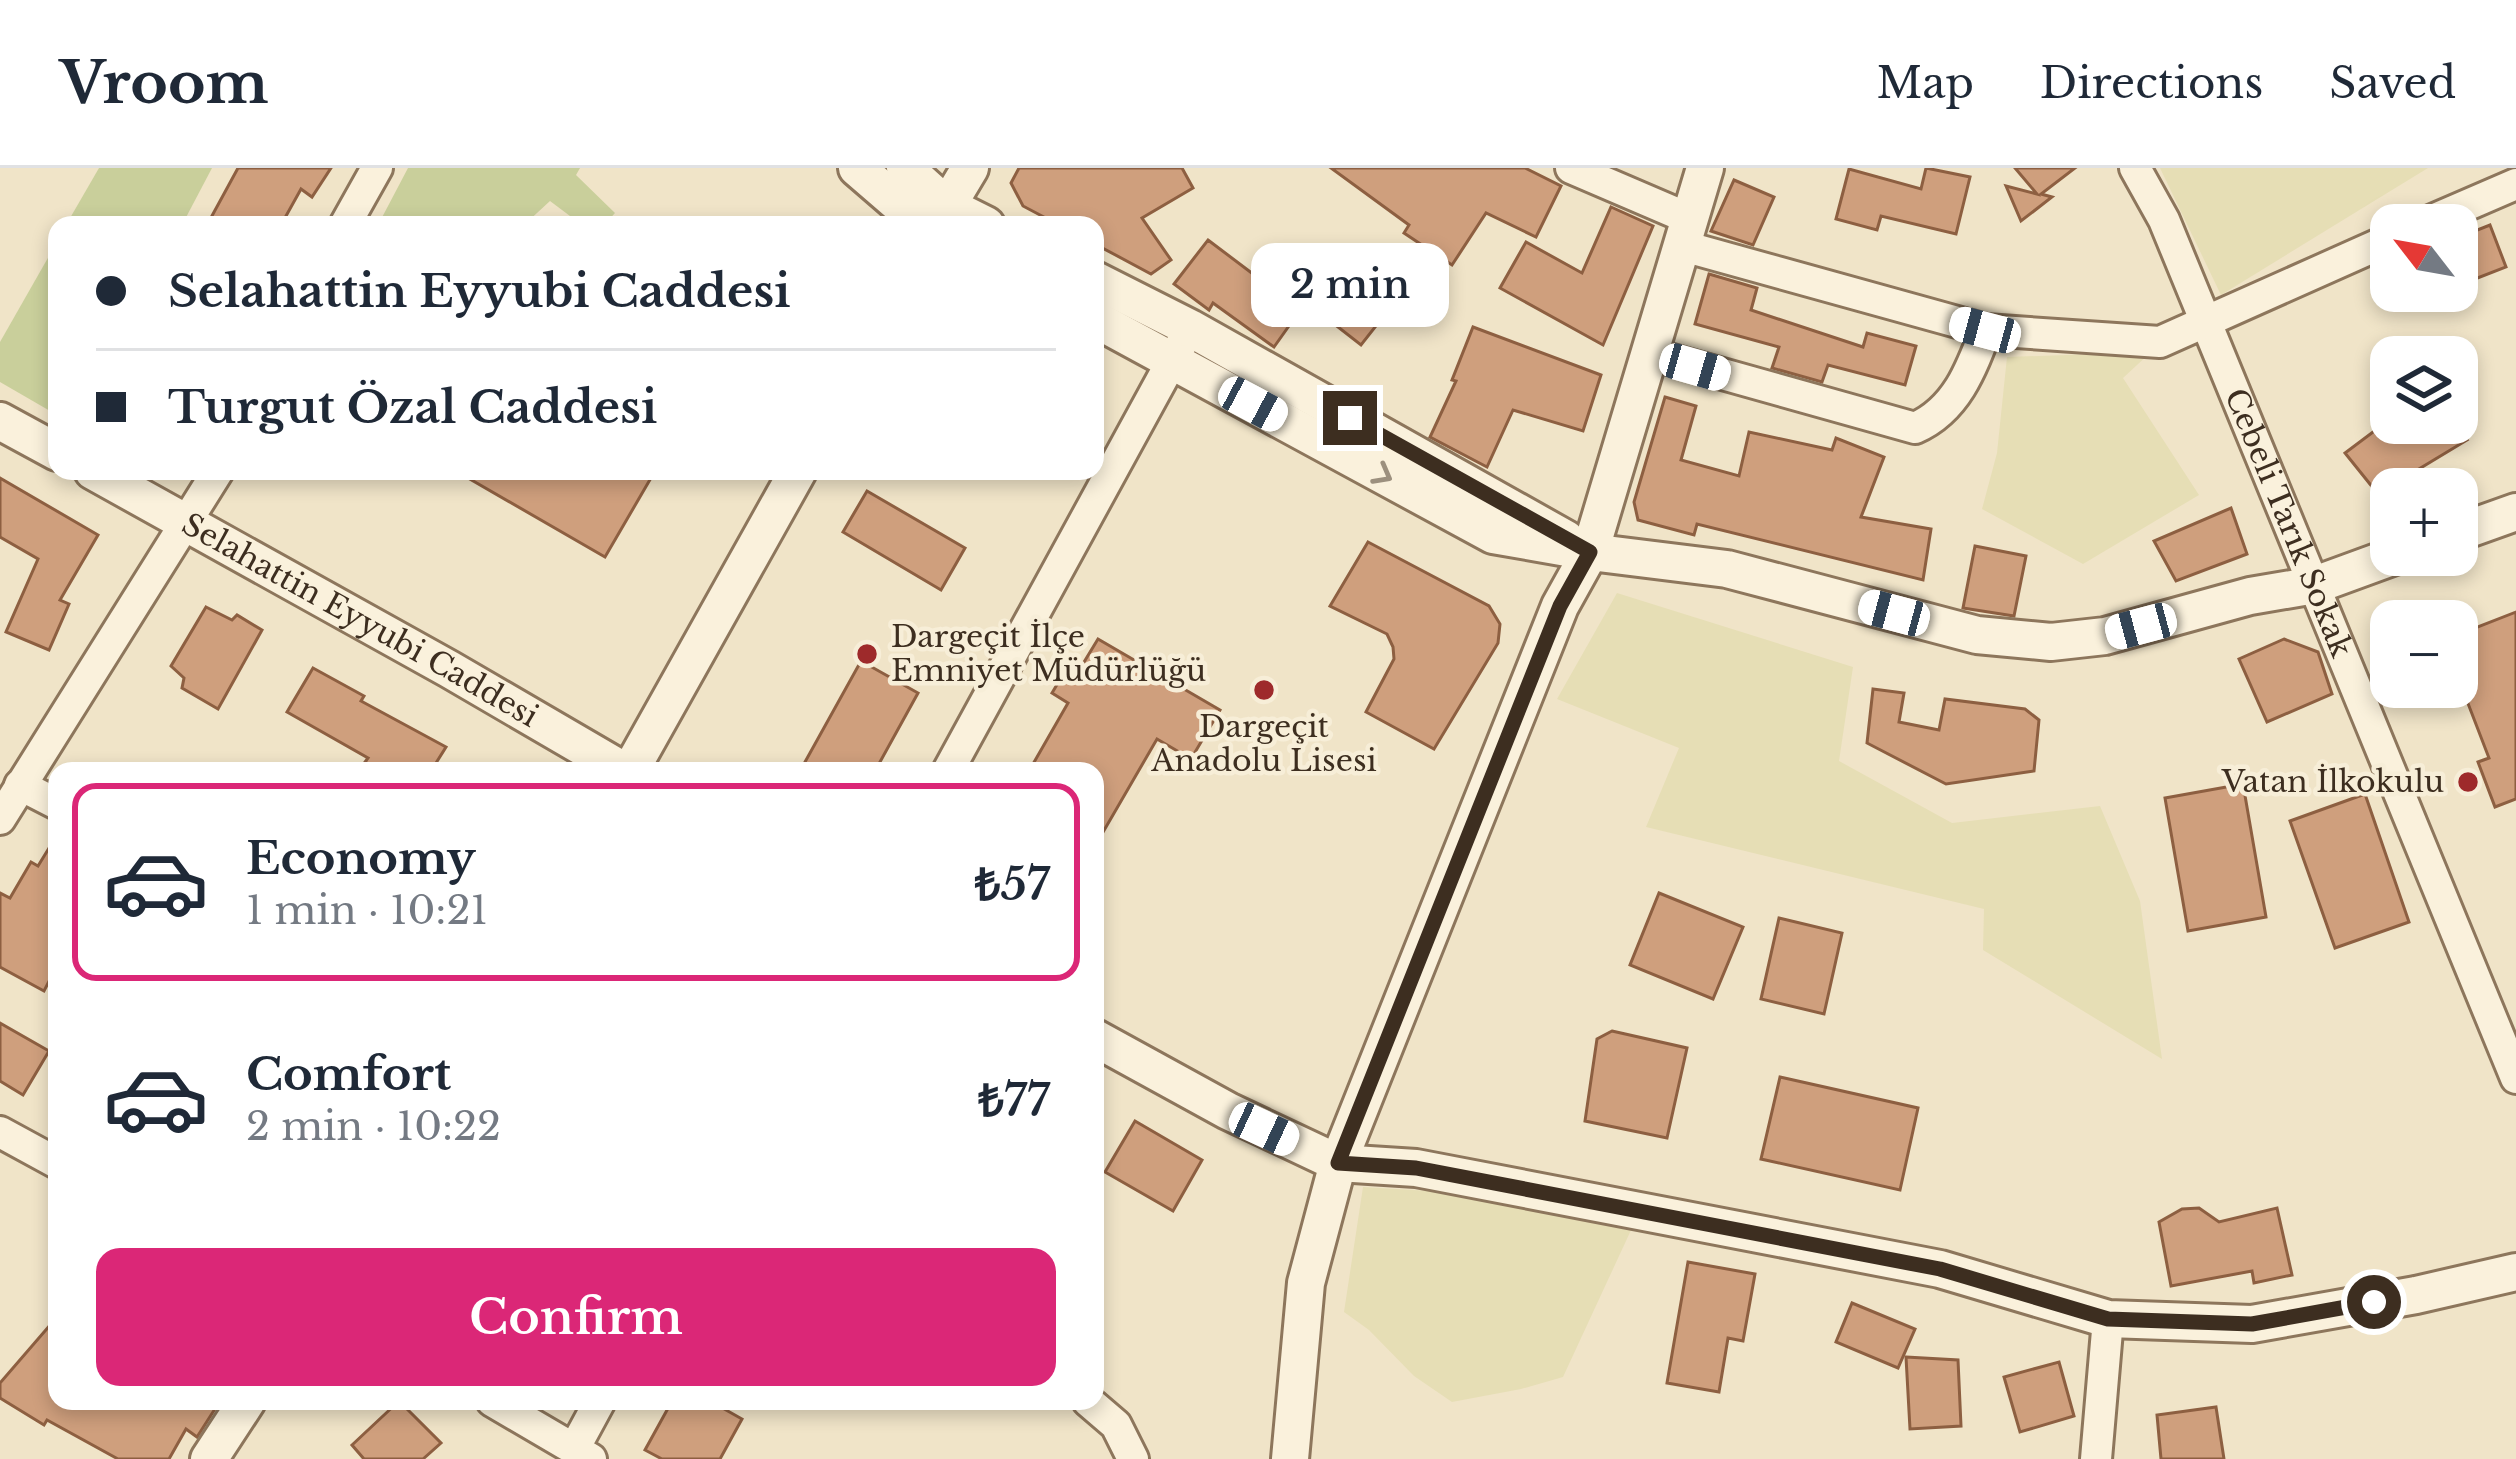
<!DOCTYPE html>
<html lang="en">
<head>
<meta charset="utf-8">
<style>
  body { margin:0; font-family:"Libre Baskerville",serif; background:#f6f6f7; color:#1f2937; height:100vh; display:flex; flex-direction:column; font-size:45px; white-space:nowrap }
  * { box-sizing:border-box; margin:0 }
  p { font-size:39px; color:#747a83 }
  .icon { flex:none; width:66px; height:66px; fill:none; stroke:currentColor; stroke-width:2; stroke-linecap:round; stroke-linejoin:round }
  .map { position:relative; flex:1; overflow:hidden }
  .details { position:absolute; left:48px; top:594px; width:1056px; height:648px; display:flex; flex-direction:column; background:#fff; border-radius:24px; box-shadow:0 6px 18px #0003 }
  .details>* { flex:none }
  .guide { position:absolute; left:48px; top:48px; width:1056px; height:264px; border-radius:24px; box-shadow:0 6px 18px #0003; display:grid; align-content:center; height:264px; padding:0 48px; background:#fff }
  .needle { width:78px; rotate:301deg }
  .tools { position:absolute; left:2370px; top:36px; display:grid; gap:24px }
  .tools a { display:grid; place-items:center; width:108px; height:108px; border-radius:24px; background:#fff; box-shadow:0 6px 18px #0003; font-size:60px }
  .end { position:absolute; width:54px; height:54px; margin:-27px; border:15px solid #3d2e20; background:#fff; box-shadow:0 0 0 6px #fff }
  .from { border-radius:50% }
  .bubble { position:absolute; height:84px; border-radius:24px; background:#fff; box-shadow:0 6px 18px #0003; font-size:39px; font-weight:600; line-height:84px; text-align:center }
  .car { position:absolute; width:36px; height:72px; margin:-36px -18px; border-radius:15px; box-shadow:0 0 9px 3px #0007; background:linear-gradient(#fff 24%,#345 0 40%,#fff 0 76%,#345 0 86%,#fff 0) }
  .guide b { display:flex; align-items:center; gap:42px; height:114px; font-size:45px }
  .guide b+b { border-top:3px solid #e0e1e3 }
  .guide i { width:30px; height:30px; background:#1f2937 }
  ul { padding:21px 0 0; list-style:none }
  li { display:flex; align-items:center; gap:36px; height:198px; margin:0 24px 18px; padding:0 24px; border:6px solid transparent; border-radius:24px }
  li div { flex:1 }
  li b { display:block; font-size:45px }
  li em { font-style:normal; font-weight:600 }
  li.on { border-color:#db2777 }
  li>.icon { width:108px; height:108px; stroke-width:1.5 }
  .button { display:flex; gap:24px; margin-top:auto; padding:24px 48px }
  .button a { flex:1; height:138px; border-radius:24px; background:#db2777; color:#fff; font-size:48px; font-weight:600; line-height:138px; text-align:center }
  header { display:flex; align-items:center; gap:72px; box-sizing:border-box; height:168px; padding:0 60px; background:#fff; border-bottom:3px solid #e0e1e3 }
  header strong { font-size:57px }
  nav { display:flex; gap:66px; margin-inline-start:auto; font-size:42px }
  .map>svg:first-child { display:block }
</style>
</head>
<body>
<header>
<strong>Vroom</strong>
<nav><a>Map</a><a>Directions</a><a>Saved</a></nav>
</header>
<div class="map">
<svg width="2516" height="1291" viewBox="0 0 2516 1291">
  <rect width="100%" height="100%" fill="#f0e4c8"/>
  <g fill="#e6deb5">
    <polygon points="2160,0 2428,0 2221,127"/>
    <polygon points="2151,184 2123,210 2199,327 2083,396 1982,341 1997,285 2007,189"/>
    <polygon points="1617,425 1853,499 1839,593 1952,655 2100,638 2140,733 2162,891 1983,782 1984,741 1646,659 1679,580 1557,531"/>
    <polygon points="1363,1019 1497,1027 1632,1060 1563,1209 1521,1221 1452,1234 1414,1208 1369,1162 1344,1144"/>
  </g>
  <g fill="#c9cf9b">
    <polygon points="99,0 212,0 182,57 66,57"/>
    <polygon points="408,0 580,0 576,7 615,45 604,57 582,57 550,33 524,57 378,57"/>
    <polygon points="57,74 57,247 0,214 0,174"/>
  </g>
  <g fill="#cf9f7d" stroke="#8d5f41" stroke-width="3">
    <polygon points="238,0 331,0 312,29 301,21 281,57 207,57"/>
    <polygon points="1019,0 1182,0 1193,20 1142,50 1171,92 1151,106 1095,76 1095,57 1059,57 1023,38 1011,15"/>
    <polygon points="1331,0 1525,0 1561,18 1536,69 1486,45 1452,97 1404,65 1409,57"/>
    <polygon points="1926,0 1970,9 1956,66 1881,48 1877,62 1836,51 1849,1 1921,21"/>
    <polygon points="2015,0 2075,0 2041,26 2052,29 2021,53 2006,18 2037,26"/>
    <polygon points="1734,12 1774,29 1753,77 1711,63"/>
    <polygon points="1611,39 1653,58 1603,177 1500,120 1526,74 1582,105"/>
    <polygon points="2490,57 2506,99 2457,118 2457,70"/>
    <polygon points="1208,72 1265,115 1271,106 1266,102 1278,87 1338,130 1357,106 1394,135 1361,177 1306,134 1274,179 1213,135 1209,142 1174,116"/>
    <polygon points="1709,106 1757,120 1751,142 1863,179 1867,165 1916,178 1905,217 1828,197 1822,214 1772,200 1779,179 1695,156"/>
    <polygon points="1473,159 1601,207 1583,263 1513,242 1487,299 1430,269 1456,213 1452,212"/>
    <polygon points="1665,229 1696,238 1681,292 1739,308 1749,264 1832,282 1836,270 1884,289 1861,349 1931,361 1923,412 1697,356 1694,367 1638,352 1634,334"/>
    <polygon points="2385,255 2451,255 2467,272 2414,304 2382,331 2345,285"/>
    <polygon points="456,303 655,303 605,389"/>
    <polygon points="0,310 98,367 60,432 69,436 49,482 6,464 38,391 0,369"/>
    <polygon points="867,323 965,380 941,422 843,364"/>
    <polygon points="2231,340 2247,386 2176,413 2154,373"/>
    <polygon points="1368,374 1489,438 1500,456 1498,475 1434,581 1366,544 1394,491 1393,479 1387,466 1330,438"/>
    <polygon points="1975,378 2026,388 2014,448 1963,440"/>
    <polygon points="206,439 232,452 237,447 262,462 218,541 182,520 184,510 171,498"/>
    <polygon points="2516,444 2516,631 2495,639 2478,594 2489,590 2464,525 2457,527 2457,467"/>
    <polygon points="1098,471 1220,542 1191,591 1157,571 1095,678 1095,603 1029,603 1068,535 1052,525 1071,493 1081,499"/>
    <polygon points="2284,471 2318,484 2332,526 2267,554 2239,491"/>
    <polygon points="861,493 918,525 875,603 800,603"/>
    <polygon points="313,500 364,528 361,533 446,579 431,603 381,603 365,594 368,590 287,544"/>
    <polygon points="1873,521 1904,525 1899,554 1939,562 1945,531 2025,541 2039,552 2034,603 1946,616 1867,575"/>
    <polygon points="2243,616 2266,749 2188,763 2165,630"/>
    <polygon points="2365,626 2409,754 2335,780 2290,653"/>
    <polygon points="57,667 57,798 44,823 0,799 0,725 10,730 31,694 38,698"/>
    <polygon points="1659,725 1743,759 1713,831 1630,797"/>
    <polygon points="1779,750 1842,765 1824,846 1761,831"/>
    <polygon points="0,855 49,883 23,927 0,913"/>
    <polygon points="1612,863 1687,880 1667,970 1585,953 1597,871"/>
    <polygon points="1780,909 1918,940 1900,1022 1761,991"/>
    <polygon points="1135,953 1202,992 1173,1043 1105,1004"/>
    <polygon points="2199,1040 2219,1054 2277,1040 2292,1107 2254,1115 2252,1103 2171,1118 2159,1054 2182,1041"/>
    <polygon points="1688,1094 1755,1106 1743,1173 1728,1170 1719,1224 1667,1215"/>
    <polygon points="1852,1135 1915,1161 1898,1200 1836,1174"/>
    <polygon points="57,1149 57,1233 220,1233 197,1269 186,1261 169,1291 118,1291 47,1252 44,1257 0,1230 0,1215"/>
    <polygon points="1906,1189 1958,1192 1961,1258 1910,1261"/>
    <polygon points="2059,1194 2074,1248 2020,1264 2004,1209"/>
    <polygon points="399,1233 441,1275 423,1291 364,1291 352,1277"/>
    <polygon points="672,1233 710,1233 742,1251 720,1291 662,1291 645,1282"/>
    <polygon points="2216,1239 2224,1291 2161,1291 2157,1247"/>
  </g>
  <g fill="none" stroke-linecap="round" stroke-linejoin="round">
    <g stroke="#8d765c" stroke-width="36">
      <g id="minor">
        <polyline points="1571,0 1690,51"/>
        <path id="s1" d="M2135 0 2164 52 2516 910"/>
        <polyline points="345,57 377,0"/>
        <polyline points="2421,57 2516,16"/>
        <polyline points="1683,78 1986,162 2160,174 2391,71"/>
        <path d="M1651 186 1915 260C1956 242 1971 202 1986 162"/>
        <polyline points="948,603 1190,160"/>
        <polyline points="20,617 57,636"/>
        <polyline points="0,651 218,303"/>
        <polyline points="0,964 57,995"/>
        <polyline points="492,1233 591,1291"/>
        <polyline points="1088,1233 1116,1257 1133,1291"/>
        <polyline points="574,1281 600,1233"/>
        <polyline points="2096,1291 2108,1151"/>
      </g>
    </g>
    <g stroke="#8d765c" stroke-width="42">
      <g id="tertiary">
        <polyline points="857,0 923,57"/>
        <polyline points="905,0 946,37 986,57"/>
        <polyline points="936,57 970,0"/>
        <polyline points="1095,112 1190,160 1566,371"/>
        <polyline points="1095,151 1493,367 1590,384 1727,401 1977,467 2051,474 2105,468 2250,428 2315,417 2397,387"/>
        <polyline points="0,253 57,284"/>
        <path id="s2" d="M93 303 449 501 624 603"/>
        <polyline points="2457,365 2516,344"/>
        <polyline points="630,603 798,303"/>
        <polyline points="1095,870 1228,943 1338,995 1416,1000 1940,1101 2108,1151 2252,1156 2416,1127 2516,1104"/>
        <polyline points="209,1291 247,1233"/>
        <polyline points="1290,1291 1306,1115 1338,995 1560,438 1590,384 1705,0"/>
      </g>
    </g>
    <use href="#minor" stroke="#faf1dc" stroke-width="30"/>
    <use href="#tertiary" stroke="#faf1dc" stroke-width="36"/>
  </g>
  <defs><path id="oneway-chevron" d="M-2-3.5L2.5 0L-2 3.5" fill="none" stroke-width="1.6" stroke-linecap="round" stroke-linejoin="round" transform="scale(3)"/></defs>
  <use stroke="#9c907e" href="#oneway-chevron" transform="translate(1383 307) rotate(29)"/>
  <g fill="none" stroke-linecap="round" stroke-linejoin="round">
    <polyline stroke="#3d2e20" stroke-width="15" points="1350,250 1590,384 1560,438 1338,995 1416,1000 1940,1101 2108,1151 2252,1156 2374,1134"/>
  </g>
  <g fill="#9e2a2b" stroke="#f7eed8" stroke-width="4.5">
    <circle cx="867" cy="486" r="12"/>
    <circle cx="1264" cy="522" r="12"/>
    <circle cx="2468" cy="614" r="12"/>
  </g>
  <g text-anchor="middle" stroke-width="9" stroke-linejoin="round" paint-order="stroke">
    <g font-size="30" fill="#3d2e20" stroke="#f7eed8">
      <text dy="10" stroke="none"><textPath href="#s1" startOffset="387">Cebeli Tarık Sokak</textPath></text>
      <text dy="10" stroke="none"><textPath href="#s2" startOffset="306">Selahattin Eyyubi Caddesi</textPath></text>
    </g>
    <g font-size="30" fill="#3d2e20" stroke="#f7eed8" text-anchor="start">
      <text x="891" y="479">Dargeçit İlçe<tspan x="891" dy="34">Emniyet Müdürlüğü</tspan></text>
      <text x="1264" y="569" text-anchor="middle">Dargeçit<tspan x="1264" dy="34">Anadolu Lisesi</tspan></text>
      <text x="2444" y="624" text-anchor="end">Vatan İlkokulu</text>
    </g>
  </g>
</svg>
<div class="tools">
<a><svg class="needle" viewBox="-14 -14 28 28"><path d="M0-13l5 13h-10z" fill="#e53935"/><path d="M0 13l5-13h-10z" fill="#747a83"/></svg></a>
<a><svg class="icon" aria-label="layers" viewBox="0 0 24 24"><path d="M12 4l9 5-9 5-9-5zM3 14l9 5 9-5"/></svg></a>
<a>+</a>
<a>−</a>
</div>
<i class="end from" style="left:2374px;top:1134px"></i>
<i class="end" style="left:1350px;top:250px"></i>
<div class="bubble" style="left:1251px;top:75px;width:198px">2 min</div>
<i class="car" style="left:1985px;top:162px;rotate:285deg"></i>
<i class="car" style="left:1695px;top:199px;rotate:106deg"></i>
<i class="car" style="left:1253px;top:236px;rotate:118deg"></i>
<i class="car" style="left:1894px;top:445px;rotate:285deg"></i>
<i class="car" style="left:2141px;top:458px;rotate:255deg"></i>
<i class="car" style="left:1264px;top:961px;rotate:115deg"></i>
<div class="guide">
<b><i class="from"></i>Selahattin Eyyubi Caddesi</b>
<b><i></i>Turgut Özal Caddesi</b>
</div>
<section class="details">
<ul>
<li class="on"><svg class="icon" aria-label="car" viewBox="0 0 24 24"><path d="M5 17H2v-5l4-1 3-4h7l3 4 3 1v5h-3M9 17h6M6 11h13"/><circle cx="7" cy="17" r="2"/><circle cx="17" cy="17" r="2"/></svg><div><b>Economy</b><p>1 min · 10:21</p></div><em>₺57</em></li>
<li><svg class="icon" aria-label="car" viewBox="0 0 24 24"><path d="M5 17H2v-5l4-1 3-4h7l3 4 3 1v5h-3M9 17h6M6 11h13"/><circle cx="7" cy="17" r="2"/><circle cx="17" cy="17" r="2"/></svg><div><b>Comfort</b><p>2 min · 10:22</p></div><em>₺77</em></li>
</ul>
<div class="button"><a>Confirm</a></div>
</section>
</div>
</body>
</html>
